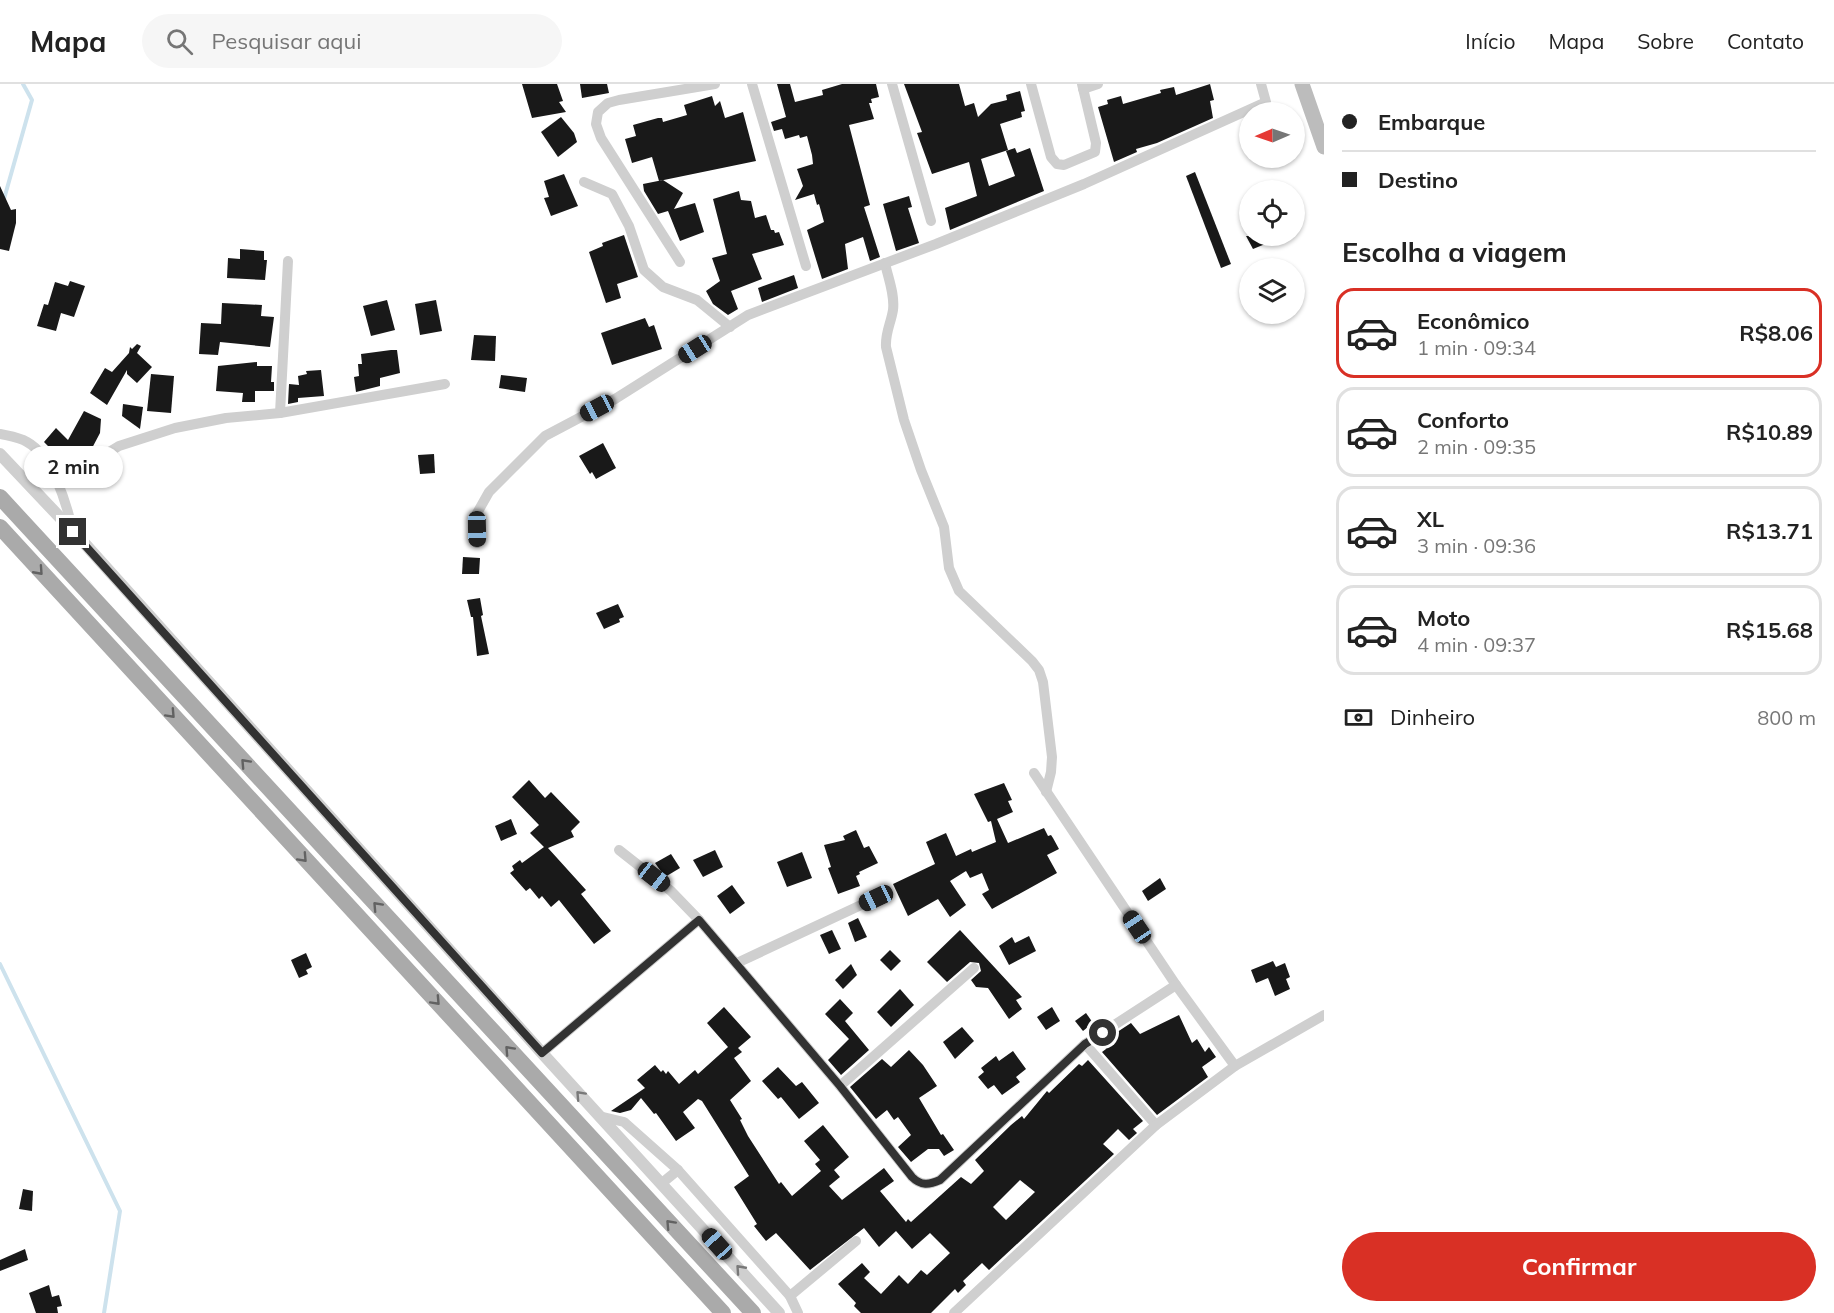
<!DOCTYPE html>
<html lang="pt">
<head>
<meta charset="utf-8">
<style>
  body { margin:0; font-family:Mulish,sans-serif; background:#f6f6f6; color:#222; height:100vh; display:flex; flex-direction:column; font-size:22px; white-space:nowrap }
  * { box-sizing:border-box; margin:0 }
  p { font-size:20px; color:#767676 }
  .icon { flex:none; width:33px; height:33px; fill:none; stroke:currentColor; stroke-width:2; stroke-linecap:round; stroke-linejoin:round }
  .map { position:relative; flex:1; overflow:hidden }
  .sheet { display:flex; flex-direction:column; background:#fff; width:510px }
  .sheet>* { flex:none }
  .hud { display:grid; align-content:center; height:132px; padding:0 18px; background:#fff }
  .needle { width:39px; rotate:268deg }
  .tools { position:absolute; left:1239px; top:18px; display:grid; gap:12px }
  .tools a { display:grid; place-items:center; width:66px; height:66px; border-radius:50%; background:#fff; box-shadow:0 2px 4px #0004; font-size:30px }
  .end { position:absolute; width:27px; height:27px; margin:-14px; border:8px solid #323232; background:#fff; box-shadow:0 0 0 3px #fff }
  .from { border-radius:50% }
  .bubble { position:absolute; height:42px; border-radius:21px; background:#fff; box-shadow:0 2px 4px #0004; font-size:20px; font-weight:700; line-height:42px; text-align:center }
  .car { position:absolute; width:18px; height:36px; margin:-18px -9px; border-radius:8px; box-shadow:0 0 4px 2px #0007; background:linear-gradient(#222 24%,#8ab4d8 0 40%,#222 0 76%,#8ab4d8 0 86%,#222 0) }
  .hud b { display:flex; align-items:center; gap:21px; height:57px; font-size:22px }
  .hud b+b { border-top:2px solid #e0e0e0 }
  .hud i { width:15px; height:15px; background:#222 }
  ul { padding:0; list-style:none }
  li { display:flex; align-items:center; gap:18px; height:90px; margin:0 12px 9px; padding:0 6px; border:3px solid #e0e0e0; border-radius:18px }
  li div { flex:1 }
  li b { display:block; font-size:22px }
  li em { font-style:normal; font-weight:700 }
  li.current { border-color:#d93025 }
  li>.icon { width:54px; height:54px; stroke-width:1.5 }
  h2 { padding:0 18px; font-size:27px; line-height:72px }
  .pay { display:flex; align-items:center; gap:15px; height:66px; padding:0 18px; font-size:22px }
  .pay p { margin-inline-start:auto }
  .primary-button { display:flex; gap:12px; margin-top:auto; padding:12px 18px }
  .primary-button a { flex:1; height:69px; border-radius:36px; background:#d93025; color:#fff; font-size:24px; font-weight:700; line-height:69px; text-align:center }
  header { display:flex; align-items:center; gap:36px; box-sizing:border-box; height:84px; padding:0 30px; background:#fff; border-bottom:2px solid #e0e0e0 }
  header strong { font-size:28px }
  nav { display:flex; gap:33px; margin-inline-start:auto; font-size:21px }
  .search { width:420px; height:54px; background:#f6f6f6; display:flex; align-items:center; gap:15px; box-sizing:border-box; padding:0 21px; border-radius:33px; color:#767676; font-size:22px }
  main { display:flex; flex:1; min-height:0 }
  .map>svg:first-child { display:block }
</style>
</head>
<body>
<header>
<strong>Mapa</strong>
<div class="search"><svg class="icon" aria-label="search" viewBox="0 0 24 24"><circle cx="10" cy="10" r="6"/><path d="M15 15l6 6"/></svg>Pesquisar aqui</div>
<nav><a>Início</a><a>Mapa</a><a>Sobre</a><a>Contato</a></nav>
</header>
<main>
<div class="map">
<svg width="1324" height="1229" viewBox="0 0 1324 1229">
  <rect width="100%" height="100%" fill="#fff"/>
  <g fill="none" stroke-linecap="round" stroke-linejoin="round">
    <g stroke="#cde2ed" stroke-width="4">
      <polyline points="4,115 32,16 23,0"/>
      <polyline points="0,880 120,1127 104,1229"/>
    </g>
  </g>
  <g fill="#191919" fill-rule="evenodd">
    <polygon points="522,0 557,0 563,17 559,18 566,28 532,34"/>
    <polygon points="580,0 607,0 609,9 582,14"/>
    <polygon points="777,0 790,0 795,18 823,11 822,6 842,0 876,0 879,13 871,15 872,19 869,19 874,35 849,41 870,121 864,123 880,173 870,177 863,153 845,160 848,185 822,195 807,146 824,138 819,120 817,121 814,110 795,116 803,102 797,85 813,80 812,71 807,52 800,54 799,51 785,55 782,45 774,47 771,38 786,33"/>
    <polygon points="904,0 959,0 965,22 974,19 978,33 991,20 1007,16 1006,11 1020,7 1025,27 1021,28 1022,33 1000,40 1008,66 981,75 989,102 1015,92 1006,67 1015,64 1017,69 1030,64 1044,107 950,146 945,124 977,112 969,78 932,90 917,49 922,48"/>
    <polygon points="1210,0 1214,16 1210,17 1213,34 1157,59 1136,65 1137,68 1114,78 1098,23 1108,20 1107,16 1121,12 1123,20 1161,9 1160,6 1174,3 1176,11"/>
    <polygon points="712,12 715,22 720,17 725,34 743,28 756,77 659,97 652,73 632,79 625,55 636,52 633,41 658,34 662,34 663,38 687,31 684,21"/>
    <polygon points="561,33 574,49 577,58 558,73 541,48"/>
    <polygon points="1195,88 1231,180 1221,184 1186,92"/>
    <polygon points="564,90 578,122 551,132 544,114 549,113 544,97"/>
    <polygon points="663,96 683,109 674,125 695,119 704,148 680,157 668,127 658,130 644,107 643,100"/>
    <polygon points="0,102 11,126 16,125 16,139 9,167 0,165"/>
    <polygon points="739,107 741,116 751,117 755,134 766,131 771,146 774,146 775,149 779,148 784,161 752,170 762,195 731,207 738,225 728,231 713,220 706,207 720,197 712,174 727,170 713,115"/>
    <polygon points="909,112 912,123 908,124 919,159 896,167 883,120"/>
    <polygon points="624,151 638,193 617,200 621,214 606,219 589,168 603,162 602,159"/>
    <polygon points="1246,152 1285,152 1253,165"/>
    <polygon points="240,165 264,167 264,176 267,176 265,196 227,194 228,174 240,175"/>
    <polygon points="794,191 798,204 762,218 758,204"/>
    <polygon points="70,197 85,202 74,233 61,229 56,247 37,242 44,220 48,221 55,198 68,202"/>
    <polygon points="387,216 395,246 371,252 363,222"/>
    <polygon points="436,216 442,247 420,251 415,220"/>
    <polygon points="222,219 262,221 261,232 274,233 270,263 220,258 218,271 199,270 201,239 221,240"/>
    <polygon points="645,234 649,243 654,241 662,265 612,281 601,249"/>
    <polygon points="474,251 496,252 495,277 471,276"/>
    <polygon points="137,260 141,262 137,269 152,283 137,299 127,290 127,286 107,321 90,309 105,284 112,288 129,269 130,263 132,265"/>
    <polygon points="391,266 397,266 400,289 380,294 380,302 356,308 354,293 359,292 358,280 362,280 361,270"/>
    <polygon points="257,278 257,282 272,282 271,298 274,298 274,307 255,307 255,318 242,318 243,309 216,307 218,282"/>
    <polygon points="321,286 324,312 298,314 298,318 288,320 289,300 299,301 298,292 307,290 306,287"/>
    <polygon points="151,290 174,292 171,329 147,327"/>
    <polygon points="501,291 527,294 525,308 499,304"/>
    <polygon points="123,320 143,323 140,345 122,332"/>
    <polygon points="84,327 101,335 100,349 90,368 92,370 72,381 58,372 44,358 56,344 68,356"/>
    <polygon points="603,359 616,384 596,395 592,388 590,390 579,372"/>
    <polygon points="434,370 435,389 420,390 418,371"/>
    <polygon points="463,473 480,474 479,490 462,490"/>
    <polygon points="480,514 483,531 481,532 489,570 477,572 473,533 471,533 467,516"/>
    <polygon points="618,520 624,533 619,535 620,538 604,545 596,529"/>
    <polygon points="529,696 545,714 551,708 580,738 571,747 574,753 548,764 586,806 581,810 611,847 594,860 559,816 551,823 542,812 539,815 530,804 526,807 510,789 514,786 512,782 520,776 522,779 544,763 530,749 539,741 512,713"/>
    <polygon points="1004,699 1012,716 1008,717 1013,728 997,735 1008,759 1044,744 1048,752 1051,751 1053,754 1059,765 1047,771 1057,789 992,825 982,810 989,806 982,789 970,794 966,787 950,797 966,821 950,833 938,815 908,832 893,800 935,780 926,758 946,749 956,772 971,765 972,768 996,758 991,737 988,738 974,710"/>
    <polygon points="511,735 517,750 501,757 495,742"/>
    <polygon points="856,746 864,764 869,762 878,779 859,788 860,790 856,792 860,802 838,810 828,784 831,783 824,761 845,756 843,752"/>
    <polygon points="715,766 723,783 703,793 693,776"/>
    <polygon points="802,768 812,794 787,803 777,778"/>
    <polygon points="671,770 680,784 665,793 655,779"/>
    <polygon points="1160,794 1166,805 1148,817 1142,807"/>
    <polygon points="732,801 745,819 730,830 717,812"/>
    <polygon points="858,834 867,853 855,858 848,839"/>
    <polygon points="832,846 841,865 829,870 820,851"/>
    <polygon points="960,846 1022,913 1016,916 1022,925 1009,935 988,904 976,903 971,896 981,887 979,879 970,878 947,898 927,878"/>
    <polygon points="1029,852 1036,867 1009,881 999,862 1012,853 1015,859"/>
    <polygon points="890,866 901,877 891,887 880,876"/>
    <polygon points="306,869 312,883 306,886 308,890 299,894 291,876"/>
    <polygon points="1273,877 1276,883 1285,879 1290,893 1286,895 1290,905 1275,912 1268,894 1256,899 1251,886"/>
    <polygon points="851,880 857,891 843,905 835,896"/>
    <polygon points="900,905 914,921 891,943 877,928"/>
    <polygon points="840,915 853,929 845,937 869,966 841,991 828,976 849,955 825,930"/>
    <path d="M724 923 751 953 738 964 742 968 734 974 751 997 730 1016 742 1035 740 1036 748 1052 779 1100 781 1098 792 1112 821 1087 815 1080 820 1076 804 1057 823 1041 849 1073 834 1086 840 1093 829 1102 842 1116 884 1084 894 1097 880 1107 906 1138 908 1135 911 1138 961 1093 971 1100 984 1087 975 1076 1011 1041 1022 1032 1024 1035 1047 1007 1049 1009 1079 980 1082 982 1088 976 1143 1037 1133 1045 1137 1049 1129 1056 1118 1045 1103 1060 1114 1070 989 1186 982 1179 963 1197 966 1201 958 1209 955 1205 931 1229H861L854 1222 856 1219 838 1200 862 1179 870 1188 864 1194 881 1210 899 1191 908 1200 921 1186 927 1191 950 1169 930 1149 912 1165 896 1147 879 1163 864 1144 810 1186 776 1149 766 1157 754 1142 757 1140 734 1103 749 1092 702 1017 698 1015 683 1028 695 1044 676 1057 656 1029 654 1030 641 1014 631 1026 620 1029 611 1027 645 1004 637 996 655 981 661 988 663 986 666 990 668 987 679 1000 695 986 698 990 728 963 707 939ZM1020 1096 1035 1108 1006 1136 993 1123Z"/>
    <polygon points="1052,923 1060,937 1046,946 1037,933"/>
    <polygon points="1086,929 1093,939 1083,947 1075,937"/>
    <polygon points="1179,931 1192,959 1197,955 1205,968 1209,963 1216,973 1202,983 1208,993 1157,1031 1102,968 1106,965 1102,958 1131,939 1140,950"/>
    <polygon points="962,943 974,957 955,975 943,958"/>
    <polygon points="909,966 923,981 937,1002 919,1014 941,1051 943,1050 954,1066 944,1072 939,1065 928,1065 911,1078 898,1063 911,1051 898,1033 894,1036 887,1026 876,1035 850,1003 882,975 891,983"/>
    <polygon points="1013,967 1026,985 1016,993 1020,998 1002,1011 994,1001 988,1005 978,993 984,988 981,984 996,972 999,977"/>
    <polygon points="778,983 796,1002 802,998 819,1019 799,1035 781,1013 778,1015 762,997"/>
    <polygon points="23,1105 33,1107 32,1127 19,1125"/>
    <polygon points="25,1165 28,1176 0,1187 0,1176"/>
    <polygon points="49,1201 52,1213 59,1211 62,1222 57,1223 58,1229 36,1229 29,1209"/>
  </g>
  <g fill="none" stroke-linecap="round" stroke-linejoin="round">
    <g stroke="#cfcfcf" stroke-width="10">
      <polyline points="752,0 806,182"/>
      <polyline points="892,0 931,137"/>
      <polyline points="1031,0 1051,73 1057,80 1064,81 1095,68 1096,59 1082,0"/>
      <polyline points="1083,5 1098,0"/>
      <polyline points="584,98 612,110 629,142 644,186 663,203 697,216 730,243"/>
      <polyline points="680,178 601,54 596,40 598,28 608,19 619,16 715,0"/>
      <path d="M885 179C888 194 895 210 893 226 891 239 885 249 886 263L904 336 921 386 944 443 949 484 959 507 1032 577 1039 586 1043 598 1052 673 1051 688 1046 708"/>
      <polyline points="280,329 288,177"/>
      <path d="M0 350C9 352 19 353 27 358 53 372 67 421 73 448"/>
      <polyline points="58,399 119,362 175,344 226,334 280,329 445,300"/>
      <polyline points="477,459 476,431 489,408 545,352 615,315 748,231 936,160 1084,100 1266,18 1261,0"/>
      <polyline points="1034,689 1176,901 1235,982"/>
      <path d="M619 766 671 807 699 836 840 1002 912 1093C921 1102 929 1101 940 1096L1085 960 1176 901"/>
      <polyline points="737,879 876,814"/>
      <polyline points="1085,960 1156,1041"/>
      <polyline points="542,969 699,836"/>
      <polyline points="840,1002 974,884"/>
      <polyline points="599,1032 624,1038 678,1086 790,1212 798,1229"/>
      <polyline points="662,1099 678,1086"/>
      <polyline points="790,1212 856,1157"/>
      <polyline points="954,1229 1156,1041 1235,982 1324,931"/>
    </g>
    <polyline stroke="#cfcfcf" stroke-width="12" points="0,370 85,460 542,969 779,1229"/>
    <polyline stroke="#bcbcbc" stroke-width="15" points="1302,0 1324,63"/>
    <g stroke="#aaa" stroke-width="16">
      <polyline points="0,413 753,1229"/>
      <polyline points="0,443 723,1229"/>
    </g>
  </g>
  <defs><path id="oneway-chevron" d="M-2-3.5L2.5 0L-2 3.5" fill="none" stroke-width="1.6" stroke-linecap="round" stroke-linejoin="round" transform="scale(1.5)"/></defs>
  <g stroke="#626262">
    <use href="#oneway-chevron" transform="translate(39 487) rotate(48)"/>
    <use href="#oneway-chevron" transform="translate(171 630) rotate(47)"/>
    <use href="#oneway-chevron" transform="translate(245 679) rotate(-133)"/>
    <use href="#oneway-chevron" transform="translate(303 774) rotate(47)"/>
    <use href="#oneway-chevron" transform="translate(377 822) rotate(-133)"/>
    <use href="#oneway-chevron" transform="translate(436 917) rotate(47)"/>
    <use href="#oneway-chevron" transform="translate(509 966) rotate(-133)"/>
    <use href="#oneway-chevron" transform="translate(670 1140) rotate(-133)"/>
  </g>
  <g stroke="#797979">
    <use href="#oneway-chevron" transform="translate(580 1011) rotate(-133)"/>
    <use href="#oneway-chevron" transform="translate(740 1185) rotate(-132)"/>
  </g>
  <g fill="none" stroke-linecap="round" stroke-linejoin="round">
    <path stroke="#323232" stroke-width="8" d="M73 448 542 969 699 836 840 1002 912 1093C921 1102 929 1101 940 1096L1085 960 1103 949"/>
  </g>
</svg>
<div class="tools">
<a><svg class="needle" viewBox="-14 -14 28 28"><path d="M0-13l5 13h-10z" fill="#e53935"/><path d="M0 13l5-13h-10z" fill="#767676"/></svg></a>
<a><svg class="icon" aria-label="locate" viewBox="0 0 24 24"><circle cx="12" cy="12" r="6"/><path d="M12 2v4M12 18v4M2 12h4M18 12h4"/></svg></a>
<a><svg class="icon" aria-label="layers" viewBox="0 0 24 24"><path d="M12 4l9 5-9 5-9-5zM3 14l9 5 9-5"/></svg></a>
</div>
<i class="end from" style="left:1103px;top:949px"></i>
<i class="end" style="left:73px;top:448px"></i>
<div class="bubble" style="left:24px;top:362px;width:99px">2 min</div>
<i class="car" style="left:695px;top:265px;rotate:238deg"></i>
<i class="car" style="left:597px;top:324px;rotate:242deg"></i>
<i class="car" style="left:477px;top:445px;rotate:179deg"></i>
<i class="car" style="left:654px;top:793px;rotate:128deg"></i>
<i class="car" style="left:876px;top:814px;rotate:245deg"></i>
<i class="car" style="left:1137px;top:843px;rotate:326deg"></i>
<i class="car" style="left:717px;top:1160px;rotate:318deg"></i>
</div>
<section class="sheet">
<div class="hud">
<b><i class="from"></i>Embarque</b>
<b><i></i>Destino</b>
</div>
<h2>Escolha a viagem</h2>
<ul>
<li class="current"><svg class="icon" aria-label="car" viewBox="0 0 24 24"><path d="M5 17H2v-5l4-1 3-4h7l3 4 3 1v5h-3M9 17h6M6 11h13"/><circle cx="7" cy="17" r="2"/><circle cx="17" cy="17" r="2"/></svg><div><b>Econômico</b><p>1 min · 09:34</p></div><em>R$8.06</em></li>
<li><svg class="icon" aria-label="car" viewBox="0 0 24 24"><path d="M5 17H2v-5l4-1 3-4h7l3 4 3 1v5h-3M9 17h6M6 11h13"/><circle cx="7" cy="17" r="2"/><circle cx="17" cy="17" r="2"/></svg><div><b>Conforto</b><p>2 min · 09:35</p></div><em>R$10.89</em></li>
<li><svg class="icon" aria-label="car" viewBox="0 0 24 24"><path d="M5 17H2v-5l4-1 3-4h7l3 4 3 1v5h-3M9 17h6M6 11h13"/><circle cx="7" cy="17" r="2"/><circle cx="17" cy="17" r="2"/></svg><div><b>XL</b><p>3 min · 09:36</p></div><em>R$13.71</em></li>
<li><svg class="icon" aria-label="car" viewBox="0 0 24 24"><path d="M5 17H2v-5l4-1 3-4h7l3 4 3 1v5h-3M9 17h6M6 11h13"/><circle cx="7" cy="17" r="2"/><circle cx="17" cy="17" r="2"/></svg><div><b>Moto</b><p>4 min · 09:37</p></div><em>R$15.68</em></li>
</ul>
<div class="pay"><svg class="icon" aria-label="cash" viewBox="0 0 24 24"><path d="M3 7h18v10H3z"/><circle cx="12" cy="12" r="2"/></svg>Dinheiro<p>800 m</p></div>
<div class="primary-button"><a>Confirmar</a></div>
</section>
</main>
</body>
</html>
